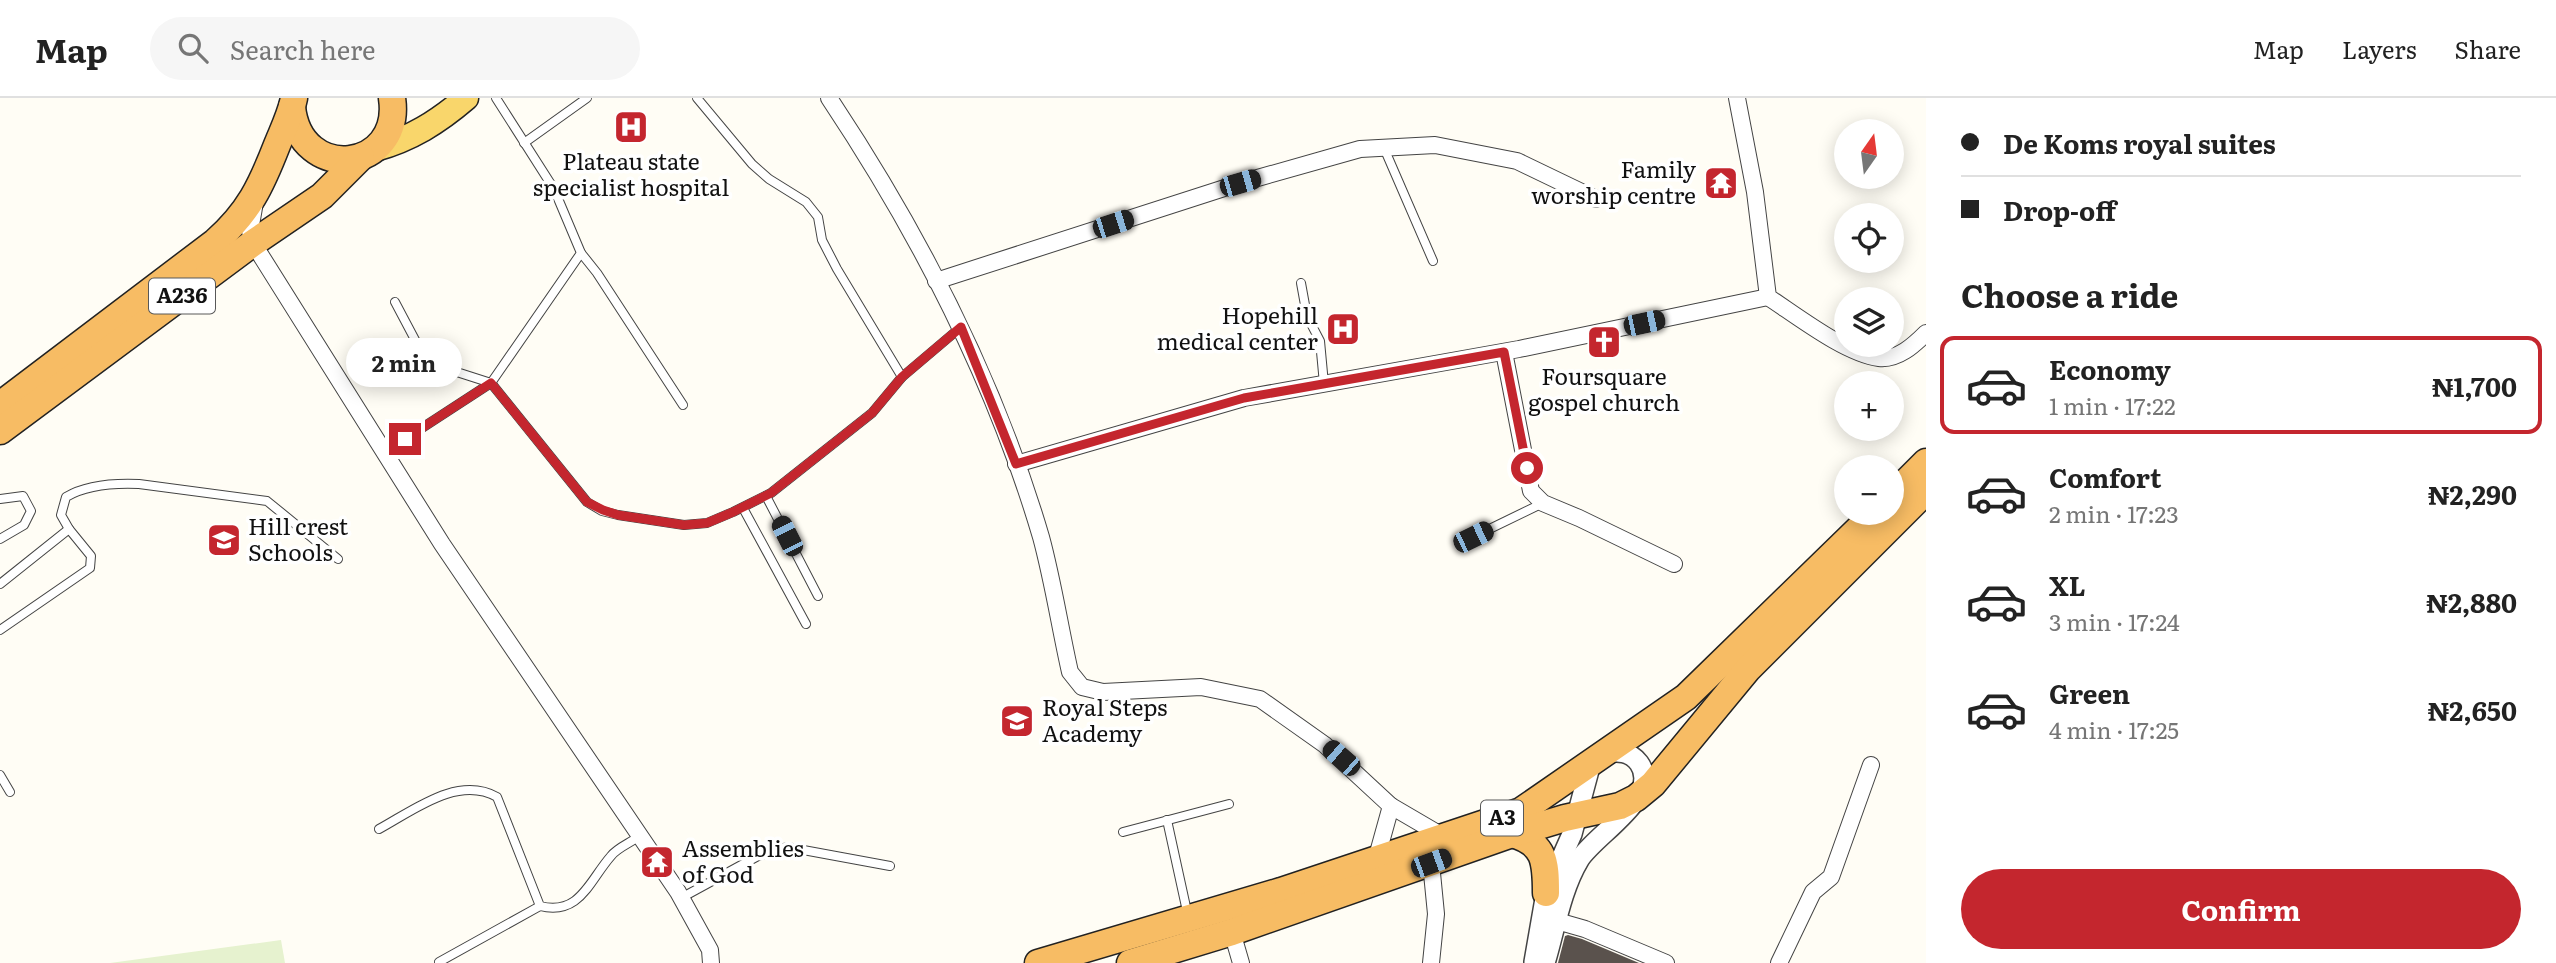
<!DOCTYPE html>
<html lang="en">
<head>
<meta charset="utf-8">
<style>
  body { margin:0; font-family:Literata,serif; background:#f6f6f6; color:#222; height:100vh; display:flex; flex-direction:column; font-size:26px; white-space:nowrap }
  * { box-sizing:border-box; margin:0 }
  p { font-size:23px; color:#767676 }
  .icon { flex:none; width:38px; height:38px; fill:none; stroke:currentColor; stroke-width:2; stroke-linecap:round; stroke-linejoin:round }
  .map { position:relative; flex:1; overflow:hidden }
  .details { display:flex; flex-direction:column; background:#fff; width:630px }
  .details>* { flex:none }
  .banner { display:grid; align-content:center; height:154px; padding:0 35px; background:#fff }
  .needle { width:46px; rotate:14deg }
  .buttons { position:absolute; left:1834px; top:21px; display:grid; gap:14px }
  .buttons a { display:grid; place-items:center; width:70px; height:70px; border-radius:50%; background:#fff; box-shadow:0 4px 18px #0003; font-size:35px }
  .end { position:absolute; width:32px; height:32px; margin:-16px; border:9px solid #c4262e; background:#fff; box-shadow:0 0 0 4px #fff }
  .from { border-radius:50% }
  .bubble { position:absolute; height:49px; border-radius:24px; background:#fff; box-shadow:0 4px 18px #0003; font-size:23px; font-weight:700; line-height:49px; text-align:center }
  .car { position:absolute; width:21px; height:42px; margin:-21px -10px; border-radius:9px; box-shadow:0 0 5px 2px #0007; background:linear-gradient(#222 24%,#8ab4d8 0 40%,#222 0 76%,#8ab4d8 0 86%,#222 0) }
  .banner b { display:flex; align-items:center; gap:24px; height:66px; font-size:26px }
  .banner b+b { border-top:2px solid #e0e0e0 }
  .banner i { width:18px; height:18px; background:#222 }
  ul { padding:0; list-style:none }
  li { display:flex; align-items:center; gap:21px; height:98px; margin:0 14px 10px; padding:0 21px; border:4px solid transparent; border-radius:14px }
  li div { flex:1 }
  li b { display:block; font-size:26px }
  li em { font-style:normal; font-weight:700 }
  li.selected { border-color:#c4262e }
  li>.icon { width:63px; height:63px; stroke-width:1.5 }
  h2 { padding:0 35px; font-size:32px; line-height:84px }
  .cta { display:flex; gap:14px; margin-top:auto; padding:14px 35px }
  .cta a { flex:1; height:80px; border-radius:42px; background:#c4262e; color:#fff; font-size:28px; font-weight:700; line-height:80px; text-align:center }
  header { display:flex; align-items:center; gap:42px; box-sizing:border-box; height:98px; padding:0 35px; background:#fff; border-bottom:2px solid #e0e0e0 }
  header strong { font-size:33px }
  nav { display:flex; gap:38px; margin-inline-start:auto; font-size:24px }
  .search { width:490px; height:63px; background:#f6f6f6; display:flex; align-items:center; gap:18px; box-sizing:border-box; padding:0 24px; border-radius:38px; color:#767676; font-size:26px }
  main { display:flex; flex:1; min-height:0 }
  .map>svg:first-child { display:block }
</style>
</head>
<body>
<header>
<strong>Map</strong>
<div class="search"><svg class="icon" aria-label="search" viewBox="0 0 24 24"><circle cx="10" cy="10" r="6"/><path d="M15 15l6 6"/></svg>Search here</div>
<nav><a>Map</a><a>Layers</a><a>Share</a></nav>
</header>
<main>
<div class="map">
<svg width="1926" height="865" viewBox="0 0 1926 865">
  <rect width="100%" height="100%" fill="#fffdf5"/>
  <polygon fill="#e6f2cf" points="281,842 285,865 110,865"/>
  <polygon fill="#5a524d" points="1568,837 1582,841 1639,865 1558,865 1565,838"/>
  <g fill="none" stroke-linecap="round" stroke-linejoin="round">
    <g stroke="#444" stroke-width="10">
      <g id="service">
        <polyline points="697,0 752,66 769,81 806,104 818,119 822,142 837,171 902,279"/>
        <polyline points="524,45 587,0"/>
        <polyline points="1384,50 1433,163"/>
        <polyline points="581,155 597,175 683,307"/>
        <polyline points="1301,185 1307,218 1320,243 1324,286"/>
        <polyline points="395,204 422,255 438,268 491,285 581,155 554,91 496,0"/>
        <polyline points="405,341 491,285 587,404 602,413 618,417 684,427 707,425 733,414 771,395 872,315 902,279 961,229"/>
        <polyline points="766,398 818,498"/>
        <polyline points="0,401 23,398 31,413 24,427 0,441"/>
        <polyline points="743,410 806,526"/>
        <path d="M69 431 61 417 66 399C86 387 116 385 139 386L267 403 338 461"/>
        <polyline points="1473,439 1543,405"/>
        <polyline points="0,486 69,431 91,458 90,470 0,532"/>
        <polyline points="0,677 10,694"/>
        <polyline points="1167,722 1188,818"/>
        <path d="M379 731C414 712 458 677 497 699L540 808C580 818 589 783 611 758 617 750 630 745 638 739"/>
        <polyline points="1123,734 1229,706"/>
        <polyline points="681,800 758,758 787,749 890,768"/>
        <polyline points="439,864 540,808"/>
      </g>
    </g>
    <g stroke="#444" stroke-width="18">
      <g id="minor">
        <path d="M829 0C919 135 995 283 1041 439 1053 483 1060 530 1070 574L1082 589 1103 594 1201 589 1260 601 1325 647 1391 708 1444 739"/>
        <path d="M1737 0 1755 94 1768 199C1797 218 1846 256 1879 260 1898 262 1914 247 1926 235"/>
        <polyline points="255,104 250,133 253,145 442,446 678,794 710,852 711,865"/>
        <polyline points="936,183 1240,85 1360,51 1435,47 1517,63 1596,101"/>
        <polyline points="1504,254 1531,393 1543,405 1579,420 1674,466"/>
        <polyline points="1016,366 1244,300 1519,251 1768,199"/>
        <polyline points="1376,762 1391,708"/>
        <polyline points="1557,823 1585,831 1666,865"/>
        <polyline points="1232,834 1241,865"/>
        <polyline points="1431,865 1436,816 1431,765"/>
        <polyline points="1779,865 1813,794 1831,779 1871,667"/>
      </g>
    </g>
    <g stroke="#444" stroke-width="22">
      <g id="tertiary">
        <polyline points="1534,864 1546,795 1572,736 1591,665"/>
        <path d="M1545 865C1555 832 1561 792 1579 762 1595 736 1663 699 1639 665 1630 653 1618 653 1605 655"/>
      </g>
    </g>
    <g stroke="#222" stroke-width="27">
      <path id="primary" d="M375 51C411 41 438 24 466 0"/>
    </g>
    <g stroke="#222" stroke-width="29">
      <g id="trunk">
        <path d="M292 9C300 86 403 74 392 0"/>
        <path d="M0 307 215 144C249 114 261 88 277 47 283 32 291 16 294 0"/>
        <polyline points="0,333 253,145 322,98 361,59"/>
        <polyline points="1892,398 1926,364"/>
        <path d="M1512 736C1545 745 1546 764 1546 795"/>
        <polyline points="1038,865 1281,793 1521,713 1686,599 1875,415"/>
        <polyline points="1130,865 1232,834 1512,736 1565,720 1620,708 1636,700 1653,686 1748,571 1926,393"/>
      </g>
    </g>
    <use href="#service" stroke="#fff" stroke-width="8"/>
    <use href="#minor" stroke="#fff" stroke-width="16"/>
    <use href="#tertiary" stroke="#fff" stroke-width="19"/>
    <use href="#primary" stroke="#f9d66b" stroke-width="24"/>
    <use href="#trunk" stroke="#f7bc64" stroke-width="26"/>
  </g>
  <g fill="none" stroke-linecap="round" stroke-linejoin="round">
    <polyline stroke="#c4262e" stroke-width="9" points="405,341 491,285 587,404 603,412 618,417 684,427 707,425 733,414 771,395 872,315 902,279 961,229 1016,366 1244,300 1504,254 1527,370"/>
  </g>
  <defs>
    <g id="hospital-square" transform="scale(1.75)"><rect x="-9" y="-9" width="18" height="18" rx="4" fill="#c4262e" stroke="#fff"/><path d="M-5-5h3v3.5h4V-5h3V5h-3V1.5h-4V5h-3Z" fill="#fff"/></g>
    <g id="temple-square" transform="scale(1.75)"><rect x="-9" y="-9" width="18" height="18" rx="4" fill="#c4262e" stroke="#fff"/><path d="M0-6L5-2H3V0L6.5 2.5H4V6H1.5V3h-3V6H-4V2.5H-6.5L-3 0V-2H-5Z" fill="#fff"/></g>
    <g id="church-square" transform="scale(1.75)"><rect x="-9" y="-9" width="18" height="18" rx="4" fill="#c4262e" stroke="#fff"/><path d="M-1.2-6h2.4v3.5h3.3v2.4h-3.3V6h-2.4V-.1h-3.3v-2.4h3.3Z" fill="#fff"/></g>
    <g id="school-square" transform="scale(1.75)"><rect x="-9" y="-9" width="18" height="18" rx="4" fill="#c4262e" stroke="#fff"/><path d="M0-5L7-2L0 1L-7-2ZM-4 1L0 2.5L4 1V4Q0 6-4 4Z" fill="#fff"/></g>
  </defs>
  <g fill-rule="evenodd">
    <use href="#hospital-square" x="631" y="29"/>
    <use href="#temple-square" x="1721" y="85"/>
    <use href="#hospital-square" x="1343" y="231"/>
    <use href="#church-square" x="1604" y="244"/>
    <use href="#school-square" x="224" y="442"/>
    <use href="#school-square" x="1017" y="623"/>
    <use href="#temple-square" x="657" y="764"/>
  </g>
  <g text-anchor="middle" stroke-width="7" stroke-linejoin="round" paint-order="stroke">
    <g fill="#fff" stroke="#585858" stroke-width="2">
      <rect x="149" y="180.5" width="66" height="35" rx="5"/>
      <rect x="1481" y="702.5" width="42" height="35" rx="5"/>
    </g>
    <g font-size="21" font-weight="bold" fill="#111">
      <text x="182" y="205">A236</text>
      <text x="1502" y="727">A3</text>
    </g>
    <g font-size="23" fill="#111" stroke="#fff" text-anchor="start">
      <text x="631" y="72" text-anchor="middle">Plateau state<tspan x="631" dy="26">specialist hospital</tspan></text>
      <text x="1696" y="80" text-anchor="end">Family<tspan x="1696" dy="26">worship centre</tspan></text>
      <text x="1318" y="226" text-anchor="end">Hopehill<tspan x="1318" dy="26">medical center</tspan></text>
      <text x="1604" y="287" text-anchor="middle">Foursquare<tspan x="1604" dy="26">gospel church</tspan></text>
      <text x="248" y="437">Hill crest<tspan x="248" dy="26">Schools</tspan></text>
      <text x="1042" y="618">Royal Steps<tspan x="1042" dy="26">Academy</tspan></text>
      <text x="682" y="759">Assemblies<tspan x="682" dy="26">of God</tspan></text>
    </g>
  </g>
</svg>
<div class="buttons">
<a><svg class="needle" viewBox="-14 -14 28 28"><path d="M0-13l5 13h-10z" fill="#e53935"/><path d="M0 13l5-13h-10z" fill="#767676"/></svg></a>
<a><svg class="icon" aria-label="locate" viewBox="0 0 24 24"><circle cx="12" cy="12" r="6"/><path d="M12 2v4M12 18v4M2 12h4M18 12h4"/></svg></a>
<a><svg class="icon" aria-label="layers" viewBox="0 0 24 24"><path d="M12 4l9 5-9 5-9-5zM3 14l9 5 9-5"/></svg></a>
<a>+</a>
<a>−</a>
</div>
<i class="end from" style="left:1527px;top:370px"></i>
<i class="end" style="left:405px;top:341px"></i>
<div class="bubble" style="left:346px;top:240px;width:116px">2 min</div>
<i class="car" style="left:1240px;top:85px;rotate:74deg"></i>
<i class="car" style="left:1113px;top:126px;rotate:72deg"></i>
<i class="car" style="left:1644px;top:225px;rotate:78deg"></i>
<i class="car" style="left:787px;top:438px;rotate:333deg"></i>
<i class="car" style="left:1473px;top:439px;rotate:64deg"></i>
<i class="car" style="left:1341px;top:660px;rotate:311deg"></i>
<i class="car" style="left:1431px;top:765px;rotate:70deg"></i>
</div>
<section class="details">
<div class="banner">
<b><i class="from"></i>De Koms royal suites</b>
<b><i></i>Drop-off</b>
</div>
<h2>Choose a ride</h2>
<ul>
<li class="selected"><svg class="icon" aria-label="car" viewBox="0 0 24 24"><path d="M5 17H2v-5l4-1 3-4h7l3 4 3 1v5h-3M9 17h6M6 11h13"/><circle cx="7" cy="17" r="2"/><circle cx="17" cy="17" r="2"/></svg><div><b>Economy</b><p>1 min · 17:22</p></div><em>₦1,700</em></li>
<li><svg class="icon" aria-label="car" viewBox="0 0 24 24"><path d="M5 17H2v-5l4-1 3-4h7l3 4 3 1v5h-3M9 17h6M6 11h13"/><circle cx="7" cy="17" r="2"/><circle cx="17" cy="17" r="2"/></svg><div><b>Comfort</b><p>2 min · 17:23</p></div><em>₦2,290</em></li>
<li><svg class="icon" aria-label="car" viewBox="0 0 24 24"><path d="M5 17H2v-5l4-1 3-4h7l3 4 3 1v5h-3M9 17h6M6 11h13"/><circle cx="7" cy="17" r="2"/><circle cx="17" cy="17" r="2"/></svg><div><b>XL</b><p>3 min · 17:24</p></div><em>₦2,880</em></li>
<li><svg class="icon" aria-label="car" viewBox="0 0 24 24"><path d="M5 17H2v-5l4-1 3-4h7l3 4 3 1v5h-3M9 17h6M6 11h13"/><circle cx="7" cy="17" r="2"/><circle cx="17" cy="17" r="2"/></svg><div><b>Green</b><p>4 min · 17:25</p></div><em>₦2,650</em></li>
</ul>
<div class="cta"><a>Confirm</a></div>
</section>
</main>
</body>
</html>
